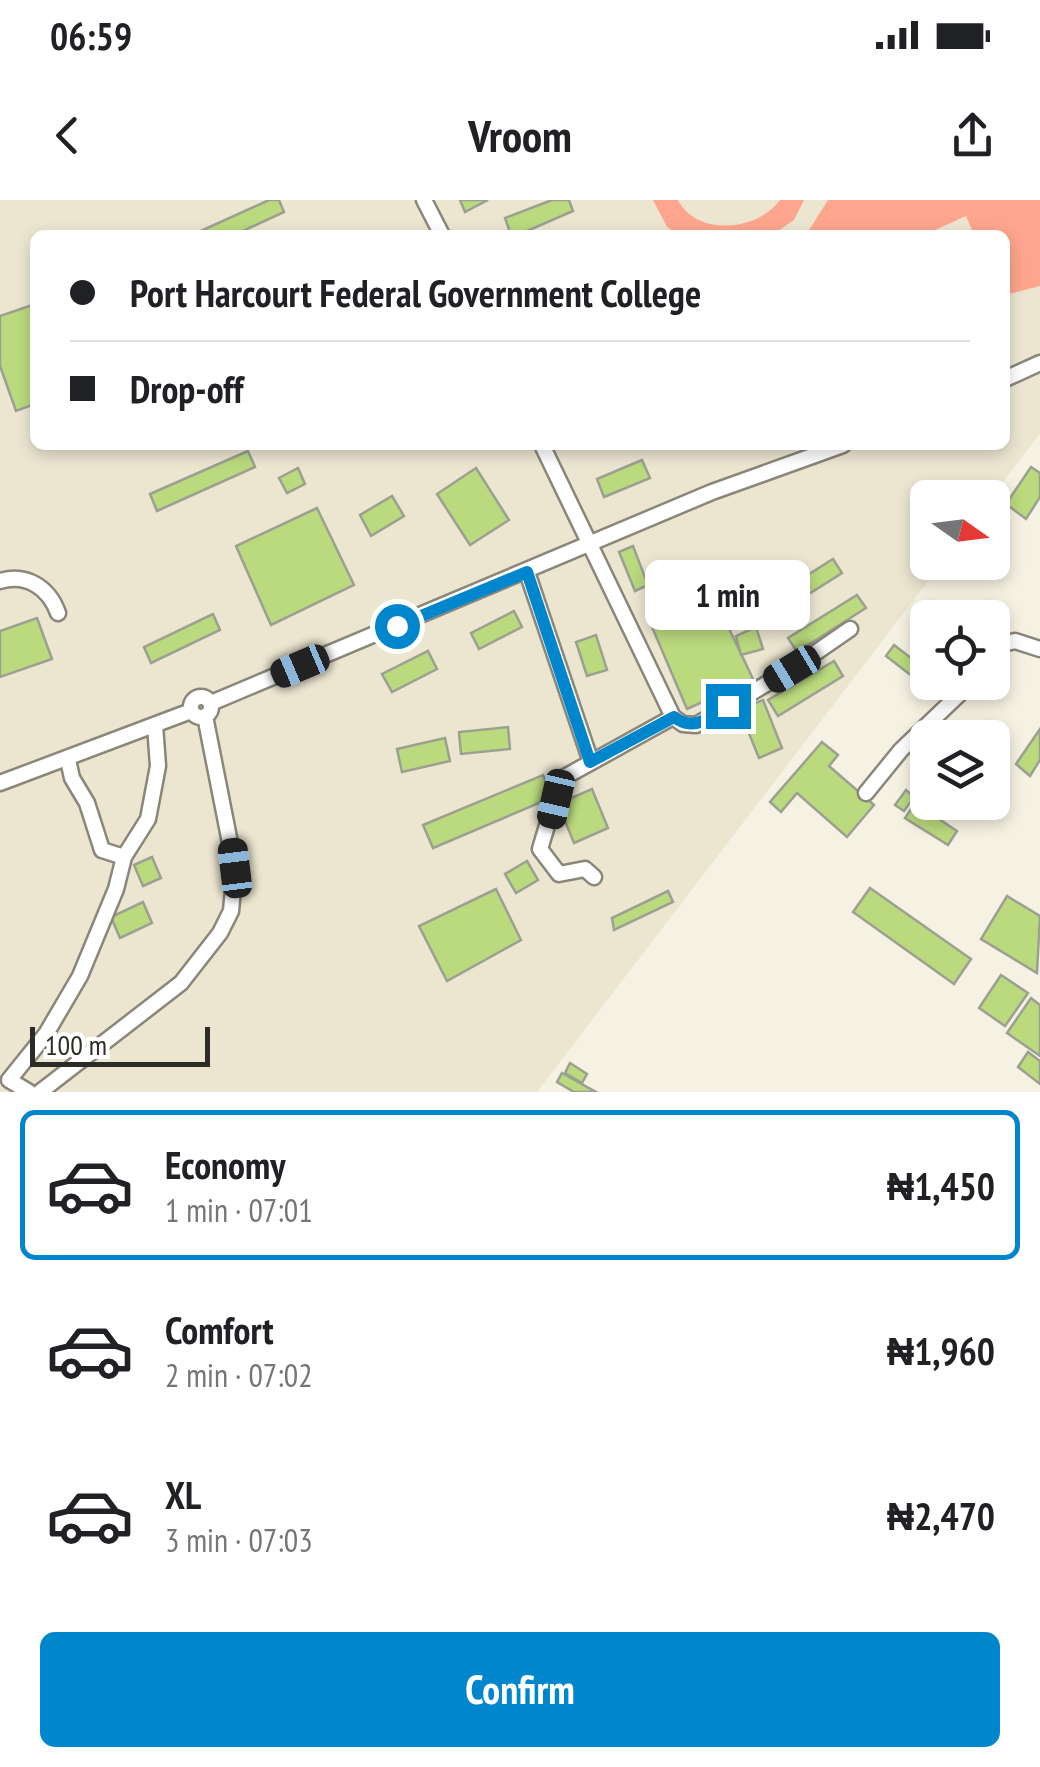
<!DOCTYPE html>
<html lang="en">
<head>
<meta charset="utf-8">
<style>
  body { margin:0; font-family:"PT Sans Narrow",sans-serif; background:#f6f6f6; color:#202124; height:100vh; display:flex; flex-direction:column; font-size:38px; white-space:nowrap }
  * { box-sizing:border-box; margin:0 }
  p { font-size:32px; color:#757577 }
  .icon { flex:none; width:55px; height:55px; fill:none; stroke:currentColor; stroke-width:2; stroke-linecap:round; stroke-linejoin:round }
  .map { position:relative; height:892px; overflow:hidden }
  .drawer { display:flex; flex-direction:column; background:#fff; flex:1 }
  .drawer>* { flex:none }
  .guide { position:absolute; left:30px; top:30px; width:980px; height:220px; border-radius:15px; box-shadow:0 5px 15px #0003; display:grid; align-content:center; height:220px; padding:0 40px; background:#fff }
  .needle { width:65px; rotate:104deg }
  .fabs { position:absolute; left:910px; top:280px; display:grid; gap:20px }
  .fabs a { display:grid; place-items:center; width:100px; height:100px; border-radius:15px; background:#fff; box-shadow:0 5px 15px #0003; font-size:50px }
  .scale { position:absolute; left:30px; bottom:25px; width:180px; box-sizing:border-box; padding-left:10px; border:5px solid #2d2b26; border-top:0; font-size:28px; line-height:35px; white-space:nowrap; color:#2d2b26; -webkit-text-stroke:8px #fff; paint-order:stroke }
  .end { position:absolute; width:45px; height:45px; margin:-22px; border:12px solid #0086cd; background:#fff; box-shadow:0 0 0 5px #fff }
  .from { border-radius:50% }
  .bubble { position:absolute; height:70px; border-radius:15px; background:#fff; box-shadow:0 5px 15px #0003; font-size:32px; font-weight:700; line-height:70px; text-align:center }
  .car { position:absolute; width:30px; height:60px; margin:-30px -15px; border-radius:12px; box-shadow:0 0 8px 2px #0007; background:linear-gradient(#222 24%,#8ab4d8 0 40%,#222 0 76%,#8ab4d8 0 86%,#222 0) }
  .guide b { display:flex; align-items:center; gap:35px; height:95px; font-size:38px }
  .guide b+b { border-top:2px solid #e0e0e0 }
  .guide i { width:25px; height:25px; background:#202124 }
  ul { padding:18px 0 0; list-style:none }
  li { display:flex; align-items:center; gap:30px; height:150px; margin:0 20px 15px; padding:0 20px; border:5px solid transparent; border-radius:15px }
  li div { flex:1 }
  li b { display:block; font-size:38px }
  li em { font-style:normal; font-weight:700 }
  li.current { border-color:#0086cd }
  li>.icon { width:90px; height:90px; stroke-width:1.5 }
  .cta { display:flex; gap:20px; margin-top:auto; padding:20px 40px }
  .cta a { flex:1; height:115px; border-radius:15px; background:#0086cd; color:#fff; font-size:40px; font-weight:700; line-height:115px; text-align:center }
  .status { display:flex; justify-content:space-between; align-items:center; height:70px; padding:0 50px; background:#fff; direction:ltr }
  .status svg { height:28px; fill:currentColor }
  header { display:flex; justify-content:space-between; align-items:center; height:130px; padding:0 40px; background:#fff; font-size:45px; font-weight:700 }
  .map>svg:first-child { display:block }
</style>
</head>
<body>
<div class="status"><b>06:59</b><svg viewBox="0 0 49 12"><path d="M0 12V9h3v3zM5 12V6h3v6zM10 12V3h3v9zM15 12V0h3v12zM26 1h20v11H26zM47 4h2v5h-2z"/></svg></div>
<header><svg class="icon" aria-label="back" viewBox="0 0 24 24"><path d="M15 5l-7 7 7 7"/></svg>Vroom<svg class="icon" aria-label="share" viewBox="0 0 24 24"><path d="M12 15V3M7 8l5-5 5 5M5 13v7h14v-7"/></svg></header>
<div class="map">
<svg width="1040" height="892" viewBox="0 0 1040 892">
  <rect width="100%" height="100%" fill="#f6f2e3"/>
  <path fill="#ece6d1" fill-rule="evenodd" d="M0 0H1040V234L991 297 928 298V362L942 363 537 892H0ZM35 35H1005V245H35Z"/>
  <g fill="#fea58d">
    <path d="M653 0H678C697 37 758 31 780 0H804L794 20 772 35H679L667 27Z"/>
    <polygon points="828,0 1040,0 1040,86 1005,95 1005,35 974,35 966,16 924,35 806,35"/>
  </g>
  <g fill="#bada7d" stroke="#9ba093" stroke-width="2.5">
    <polygon points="269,0 279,0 284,12 234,35 192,35"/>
    <polygon points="460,0 488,0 465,12"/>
    <polygon points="552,0 569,0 573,11 518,35 511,35 505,18"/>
    <polygon points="35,104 35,204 16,211 0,166 0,116"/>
    <polygon points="248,251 255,267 157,311 150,294"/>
    <polygon points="642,260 650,278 604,297 597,279"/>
    <polygon points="1031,267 1040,273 1040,297 1026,319 1006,304"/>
    <polygon points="298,268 305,284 287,293 279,278"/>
    <polygon points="476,268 509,320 470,345 437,294"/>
    <polygon points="392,296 404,316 371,336 360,315"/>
    <polygon points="317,308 354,385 271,425 236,346"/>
    <polygon points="633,346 648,385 635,391 619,352"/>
    <polygon points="833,359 842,373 774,416 765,402"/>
    <polygon points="857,395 866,408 797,452 788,438"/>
    <polygon points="715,399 753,479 687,509 652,427"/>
    <polygon points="514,411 522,427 479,449 471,433"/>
    <polygon points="213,414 220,430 151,463 144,447"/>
    <polygon points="37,418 52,459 0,477 0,431"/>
    <polygon points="756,427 763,449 741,455 736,436"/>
    <polygon points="596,435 607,470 587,476 576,442"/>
    <polygon points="894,445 928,471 928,482 936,482 930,490 886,456"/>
    <polygon points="428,451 437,469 392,492 382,474"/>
    <polygon points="834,461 843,476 778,516 768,500"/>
    <polygon points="763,500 782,548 759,558 739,509"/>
    <polygon points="508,527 510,549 461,554 459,532"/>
    <polygon points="1040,529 1040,560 1030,576 1016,564"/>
    <polygon points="445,538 450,561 402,572 397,549"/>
    <polygon points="822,542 838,555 829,566 874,605 847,637 797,593 781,612 770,602"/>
    <polygon points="543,575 553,597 433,648 423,625"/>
    <polygon points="592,589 608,628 574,643 558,604"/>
    <polygon points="906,590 914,597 904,611 895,605"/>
    <polygon points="915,603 957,631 948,645 905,618"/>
    <polygon points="152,657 161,678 143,686 134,665"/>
    <polygon points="527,661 538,680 516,693 505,674"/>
    <polygon points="870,688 971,759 954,784 853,712"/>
    <polygon points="496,689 521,740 447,781 419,726"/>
    <polygon points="668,691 673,702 614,730 612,718"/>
    <polygon points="1007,696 1040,716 1037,773 981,739"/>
    <polygon points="143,702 152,723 120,738 111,717"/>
    <polygon points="1001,775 1028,793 1005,826 979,808"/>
    <polygon points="1031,798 1040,805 1040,856 1007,833"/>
    <polygon points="1028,852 1040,861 1040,884 1018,867"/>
    <polygon points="570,863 587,874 582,883 565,873"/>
    <polygon points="562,873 596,892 574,892 557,882"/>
  </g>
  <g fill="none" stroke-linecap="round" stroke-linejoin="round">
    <g stroke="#8a8679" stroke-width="19">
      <g id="minor">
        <polyline points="424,0 442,35"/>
        <polyline points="1005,179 1040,163"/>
        <polyline points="542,245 673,517 683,524 696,525 792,469 850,429"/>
        <polyline points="527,372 591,562"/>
        <path d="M0 381C27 373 49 388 58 413"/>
        <polyline points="992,460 1003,444 1015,441 1040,449"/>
        <circle cx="201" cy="507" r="10"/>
        <polyline points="211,503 712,292 843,245"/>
        <polyline points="68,560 72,578 87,603 102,650 124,657"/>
        <polyline points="0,583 191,511"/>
        <polyline points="866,593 901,550 972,482"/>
        <polyline points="594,677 585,669 559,674 540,649 561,579 673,517"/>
        <polyline points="29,892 9,880 46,834 80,776 116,689 124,657 148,619 158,566 155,525"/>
        <polyline points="40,892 181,783 220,733 231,711 235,668 205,516"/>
      </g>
    </g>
    <use href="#minor" stroke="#fff" stroke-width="14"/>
  </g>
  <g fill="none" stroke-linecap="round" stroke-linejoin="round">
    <path stroke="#0086cd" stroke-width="12" d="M397 426 527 372 590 562 674 517C694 532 709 518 728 506"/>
  </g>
</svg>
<div class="fabs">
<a><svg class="needle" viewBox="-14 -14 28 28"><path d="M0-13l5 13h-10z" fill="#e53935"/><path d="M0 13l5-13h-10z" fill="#757577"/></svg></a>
<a><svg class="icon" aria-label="locate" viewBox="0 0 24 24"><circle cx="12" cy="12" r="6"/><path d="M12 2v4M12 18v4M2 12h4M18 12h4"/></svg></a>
<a><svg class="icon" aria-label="layers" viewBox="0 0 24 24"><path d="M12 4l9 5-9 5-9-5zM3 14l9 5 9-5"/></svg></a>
</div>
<div class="scale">100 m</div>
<i class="end from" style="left:397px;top:426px"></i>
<i class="end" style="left:728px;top:506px"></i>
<div class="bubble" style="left:645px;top:360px;width:165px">1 min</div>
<i class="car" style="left:300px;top:466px;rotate:247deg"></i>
<i class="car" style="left:792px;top:469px;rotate:239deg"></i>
<i class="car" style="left:556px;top:599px;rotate:193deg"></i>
<i class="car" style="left:235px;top:668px;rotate:353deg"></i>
<div class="guide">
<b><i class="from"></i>Port Harcourt Federal Government College</b>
<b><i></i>Drop-off</b>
</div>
</div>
<section class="drawer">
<ul>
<li class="current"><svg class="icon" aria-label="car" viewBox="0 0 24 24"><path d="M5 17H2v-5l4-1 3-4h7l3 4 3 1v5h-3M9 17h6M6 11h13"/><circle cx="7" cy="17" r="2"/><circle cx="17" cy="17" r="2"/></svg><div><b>Economy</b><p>1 min · 07:01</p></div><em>₦1,450</em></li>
<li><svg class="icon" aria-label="car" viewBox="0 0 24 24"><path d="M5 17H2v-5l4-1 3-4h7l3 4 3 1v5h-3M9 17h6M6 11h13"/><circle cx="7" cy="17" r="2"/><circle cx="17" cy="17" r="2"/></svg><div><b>Comfort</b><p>2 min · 07:02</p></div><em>₦1,960</em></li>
<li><svg class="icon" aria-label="car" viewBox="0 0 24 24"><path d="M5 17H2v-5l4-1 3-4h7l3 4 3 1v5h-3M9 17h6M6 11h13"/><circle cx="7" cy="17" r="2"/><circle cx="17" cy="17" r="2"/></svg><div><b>XL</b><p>3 min · 07:03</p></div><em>₦2,470</em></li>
</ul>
<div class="cta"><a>Confirm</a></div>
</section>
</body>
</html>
